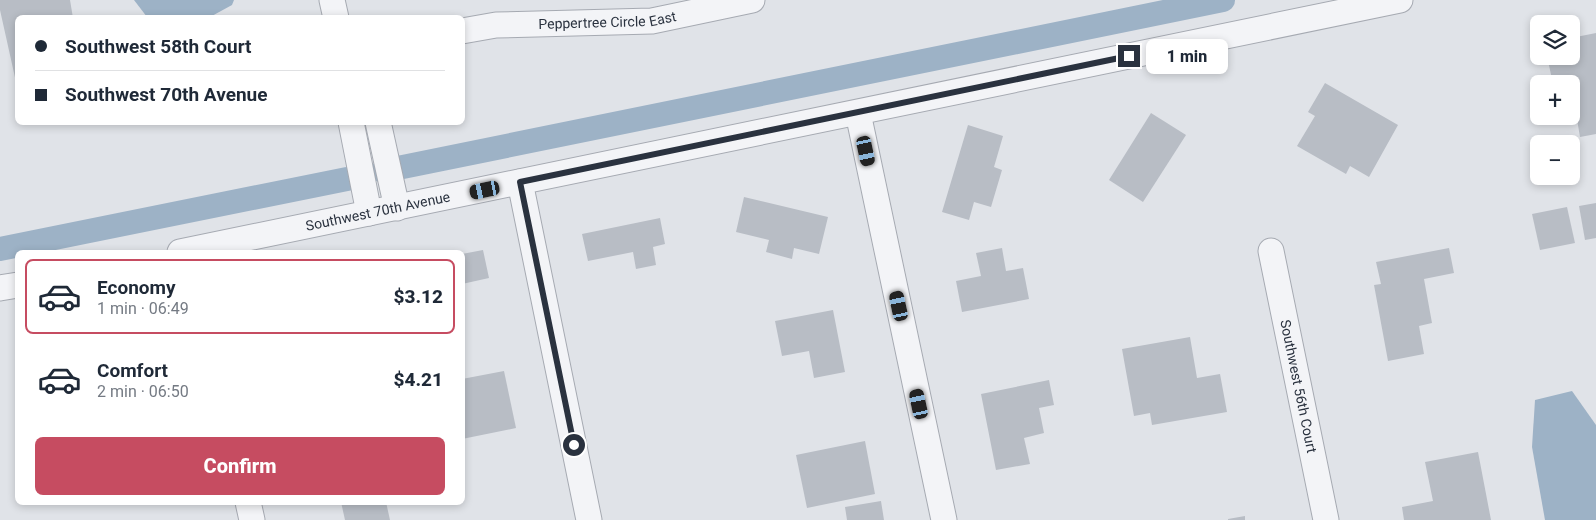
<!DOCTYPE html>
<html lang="en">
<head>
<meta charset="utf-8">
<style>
  body { margin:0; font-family:Roboto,sans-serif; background:#f6f6f7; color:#1f2937; height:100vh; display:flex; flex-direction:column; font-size:19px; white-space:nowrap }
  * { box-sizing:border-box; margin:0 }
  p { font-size:16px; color:#747a83 }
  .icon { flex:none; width:28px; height:28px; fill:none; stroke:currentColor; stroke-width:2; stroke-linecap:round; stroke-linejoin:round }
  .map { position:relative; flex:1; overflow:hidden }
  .drawer { position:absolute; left:15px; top:250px; width:450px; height:255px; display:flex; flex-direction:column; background:#fff; border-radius:8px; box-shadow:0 2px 8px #0003 }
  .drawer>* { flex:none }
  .hud { position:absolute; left:15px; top:15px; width:450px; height:110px; border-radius:8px; box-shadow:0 2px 8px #0003; display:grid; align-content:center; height:110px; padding:0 20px; background:#fff }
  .controls { position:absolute; left:1530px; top:15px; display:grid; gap:10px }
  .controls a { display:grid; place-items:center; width:50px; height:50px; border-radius:8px; background:#fff; box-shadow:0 2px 8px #0003; font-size:25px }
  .end { position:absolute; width:22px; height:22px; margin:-11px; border:6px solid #2a323f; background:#fff; box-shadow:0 0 0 2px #fff }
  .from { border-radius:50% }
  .bubble { position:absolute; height:35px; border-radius:8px; background:#fff; box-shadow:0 2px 8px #0003; font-size:16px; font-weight:800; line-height:35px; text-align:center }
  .car { position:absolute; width:15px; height:30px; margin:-15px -8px; border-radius:6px; box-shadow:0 0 4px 1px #0007; background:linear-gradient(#222 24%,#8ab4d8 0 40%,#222 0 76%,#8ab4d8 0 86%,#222 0) }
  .hud b { display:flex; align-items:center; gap:18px; height:48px; font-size:19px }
  .hud b+b { border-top:1px solid #e0e1e3 }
  .hud i { width:12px; height:12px; background:#1f2937 }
  ul { padding:9px 0 0; list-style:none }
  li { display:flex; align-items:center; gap:15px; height:75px; margin:0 10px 8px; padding:0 10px; border:2px solid transparent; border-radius:8px }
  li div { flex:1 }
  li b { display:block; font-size:19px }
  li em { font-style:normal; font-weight:800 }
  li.active { border-color:#c64c61 }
  li>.icon { width:45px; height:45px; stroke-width:1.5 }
  .action { display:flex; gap:10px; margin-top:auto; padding:10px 20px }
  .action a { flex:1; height:58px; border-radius:8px; background:#c64c61; color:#fff; font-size:20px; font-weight:800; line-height:58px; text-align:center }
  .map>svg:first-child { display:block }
</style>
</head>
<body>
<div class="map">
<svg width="1596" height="520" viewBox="0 0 1596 520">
  <rect width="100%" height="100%" fill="#e0e3e8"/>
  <g fill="#9db2c6">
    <polygon points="134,0 234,0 232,5 210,17 147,17"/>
    <polygon points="1572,391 1596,425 1596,520 1545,520 1532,447 1535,400"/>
  </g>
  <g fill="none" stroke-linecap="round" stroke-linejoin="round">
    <g stroke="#9db2c6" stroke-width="24">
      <polyline points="383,171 1223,0"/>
      <polyline points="0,249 347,179"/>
    </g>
  </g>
  <g fill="#b8bdc5">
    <polygon points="0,0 70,0 73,18 18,18 18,91 0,10"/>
    <polygon points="1596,33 1596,134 1580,137 1571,84 1570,81 1553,84 1547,56 1571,56 1571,38"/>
    <polygon points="1325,83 1398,125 1369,177 1350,166 1346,174 1297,146 1315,116 1308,112"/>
    <polygon points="1151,113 1186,135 1143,202 1109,180"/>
    <polygon points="968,125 1003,136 994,167 1002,170 991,207 974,202 969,220 942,212"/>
    <polygon points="744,197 828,217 819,254 794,248 792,259 766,252 769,240 736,232"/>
    <polygon points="1596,203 1596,238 1585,240 1579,206"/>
    <polygon points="1567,207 1575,243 1540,250 1532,214"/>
    <polygon points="660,218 665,244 653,247 656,265 636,269 633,252 588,261 582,234"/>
    <polygon points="1002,248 1006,271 1023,268 1029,299 962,312 956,281 981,276 976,253"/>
    <polygon points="1449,248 1454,273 1424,279 1432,323 1419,326 1424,354 1388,361 1374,285 1381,284 1376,262"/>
    <polygon points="483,250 489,278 462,284 462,254"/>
    <polygon points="833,310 845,372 814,378 809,351 782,356 775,321"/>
    <polygon points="1190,337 1197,378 1220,374 1227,412 1152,425 1150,413 1134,416 1122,349"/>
    <polygon points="504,371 516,428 462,439 462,379"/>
    <polygon points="1049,380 1054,405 1039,408 1044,433 1024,438 1030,464 996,470 981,394"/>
    <polygon points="865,441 875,494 807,508 796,455"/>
    <polygon points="1478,452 1491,520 1404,520 1402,507 1433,501 1425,462"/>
    <polygon points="881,501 884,520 847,520 845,507"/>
    <polygon points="341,502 386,502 390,520 345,520"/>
    <polygon points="1245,516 1245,520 1228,520 1228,519"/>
  </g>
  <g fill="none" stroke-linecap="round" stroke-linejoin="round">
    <g stroke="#a6aab2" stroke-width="27">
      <g id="minor">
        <polyline points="332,0 336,18"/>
        <path id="s1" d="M462 31 496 25 652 21 752 0"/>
        <polyline points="858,113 944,520"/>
        <polyline points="351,122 369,213"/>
        <polyline points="378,122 397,208"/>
        <polyline points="520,182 589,520"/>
        <path id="s2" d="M1271 251 1326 520"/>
        <path id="s3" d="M180 252 1400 0"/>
        <polyline points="0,288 18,285"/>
        <polyline points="248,502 252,520"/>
      </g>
    </g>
    <use href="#minor" stroke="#f3f4f7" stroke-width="25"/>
  </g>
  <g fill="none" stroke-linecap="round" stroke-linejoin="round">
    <polyline stroke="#2a323f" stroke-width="6" points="574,445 520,182 1129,56"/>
  </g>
  <g text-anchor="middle" stroke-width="4" stroke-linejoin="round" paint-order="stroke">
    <g font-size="14" fill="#2a323f" stroke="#f0f2f6">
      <text dy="5" stroke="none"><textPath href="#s1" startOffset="146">Peppertree Circle East</textPath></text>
      <text dy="5" stroke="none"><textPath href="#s3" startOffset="202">Southwest 70th Avenue</textPath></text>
      <text dy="5" stroke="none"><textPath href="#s2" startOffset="138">Southwest 56th Court</textPath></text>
    </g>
  </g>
</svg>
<div class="controls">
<a><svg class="icon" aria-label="layers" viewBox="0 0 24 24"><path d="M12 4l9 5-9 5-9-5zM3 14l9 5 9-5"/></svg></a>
<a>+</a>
<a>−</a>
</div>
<i class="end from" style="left:574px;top:445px"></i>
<i class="end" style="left:1129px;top:56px"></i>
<div class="bubble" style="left:1146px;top:39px;width:82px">1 min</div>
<i class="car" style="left:866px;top:151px;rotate:168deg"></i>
<i class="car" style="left:485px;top:190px;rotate:258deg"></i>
<i class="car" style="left:899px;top:306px;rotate:348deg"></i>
<i class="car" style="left:919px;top:404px;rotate:348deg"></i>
<div class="hud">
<b><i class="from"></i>Southwest 58th Court</b>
<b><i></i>Southwest 70th Avenue</b>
</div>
<section class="drawer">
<ul>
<li class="active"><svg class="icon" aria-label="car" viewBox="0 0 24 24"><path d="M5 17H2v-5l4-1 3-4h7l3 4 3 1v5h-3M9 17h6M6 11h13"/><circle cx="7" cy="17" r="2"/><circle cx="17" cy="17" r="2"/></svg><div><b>Economy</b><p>1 min · 06:49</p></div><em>$3.12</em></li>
<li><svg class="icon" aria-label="car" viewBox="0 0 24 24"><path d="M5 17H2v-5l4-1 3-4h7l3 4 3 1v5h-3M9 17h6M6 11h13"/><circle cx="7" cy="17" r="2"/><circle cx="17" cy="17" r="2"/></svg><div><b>Comfort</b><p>2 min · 06:50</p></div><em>$4.21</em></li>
</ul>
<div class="action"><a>Confirm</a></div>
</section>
</div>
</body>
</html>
